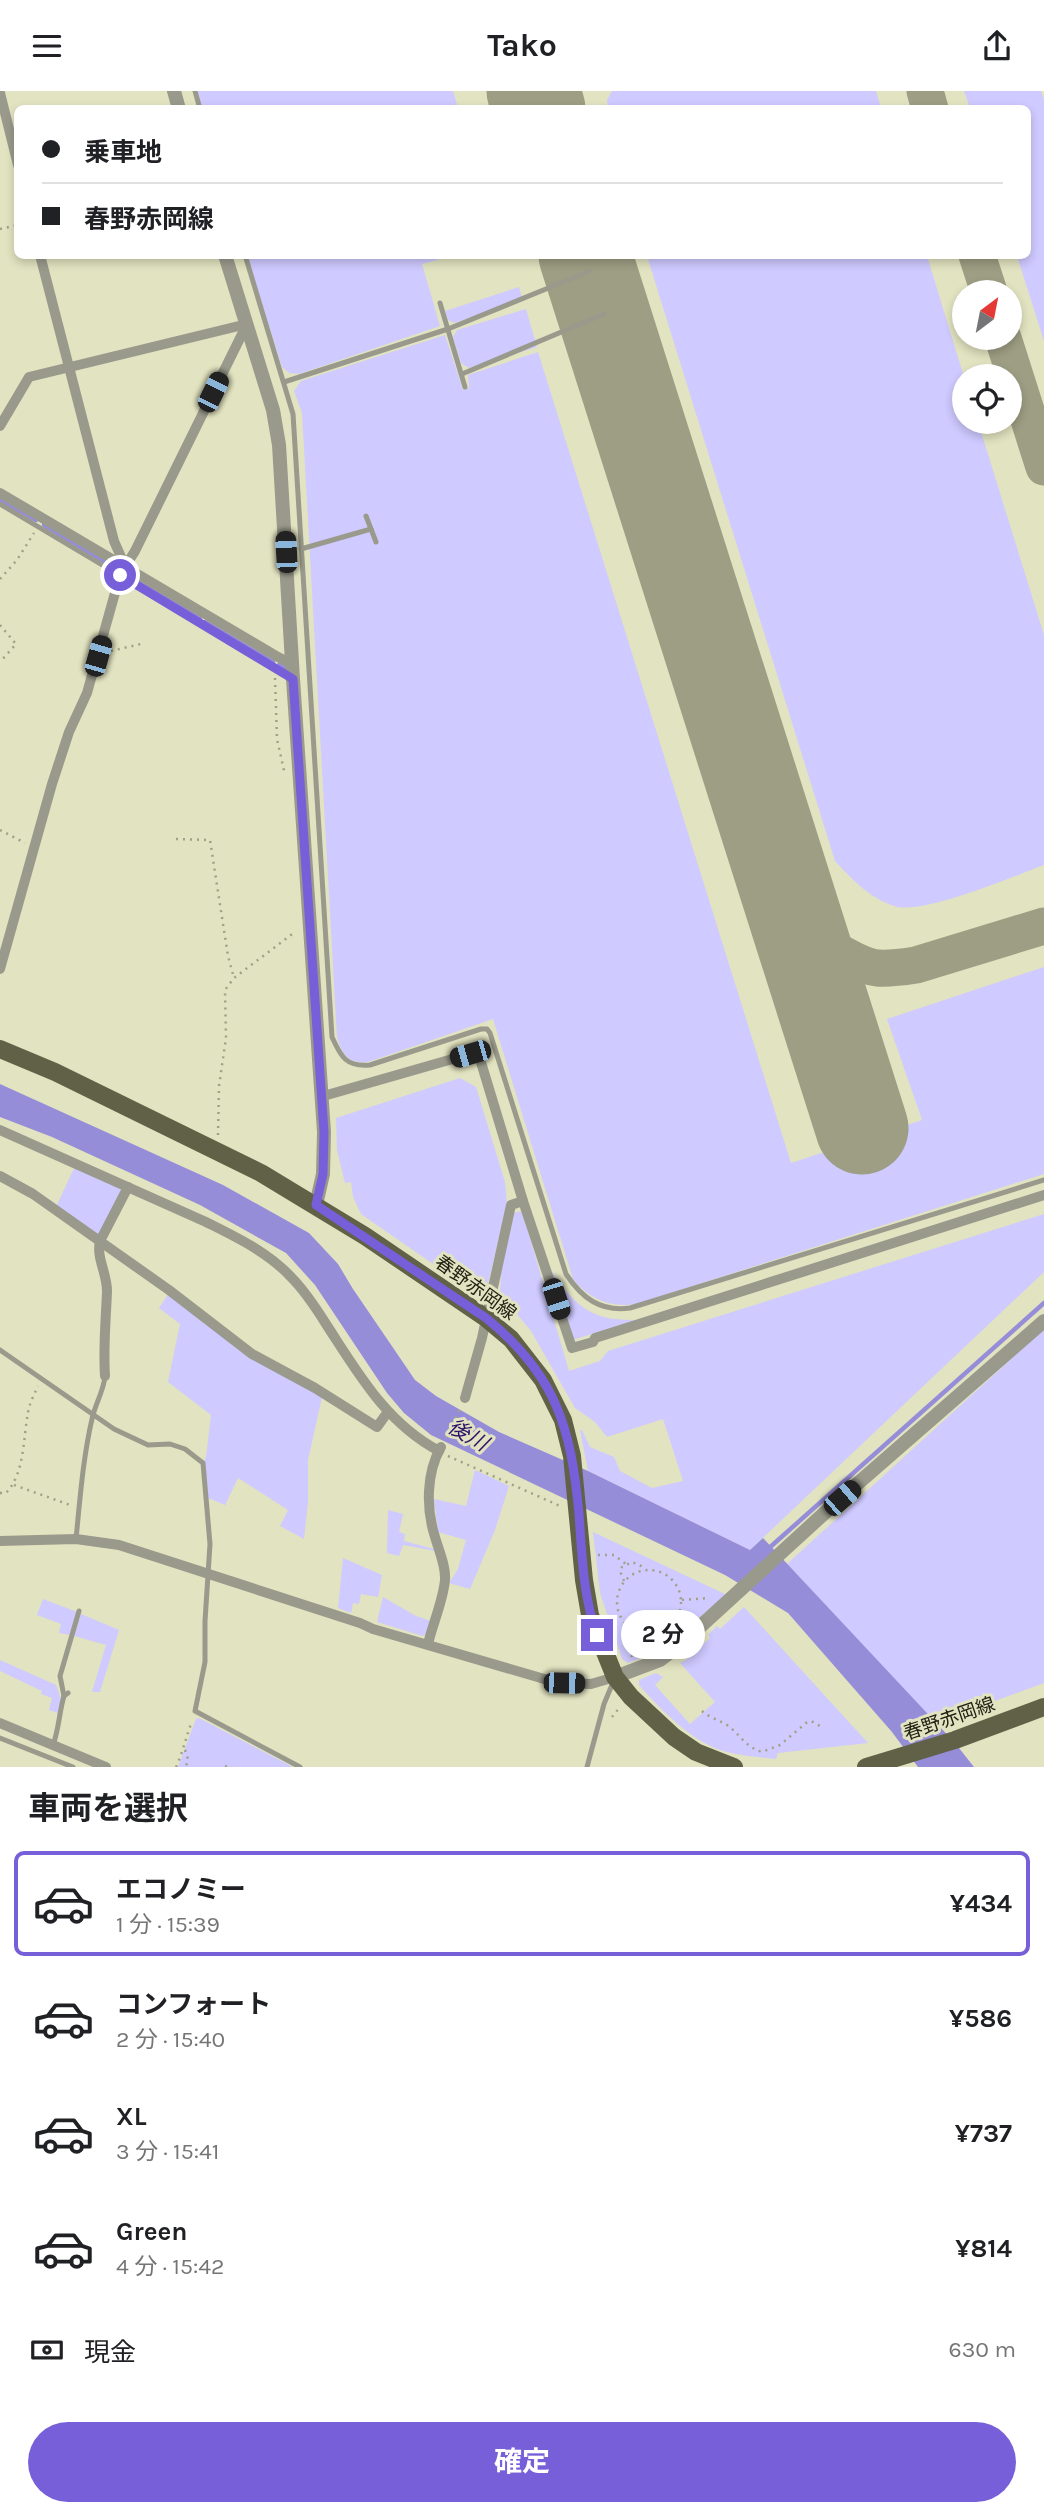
<!DOCTYPE html>
<html lang="ja">
<head>
<meta charset="utf-8">
<style>
  body { margin:0; font-family:Karla,"Noto Sans JP",sans-serif; background:#f2f2f2; color:#202124; height:100vh; display:flex; flex-direction:column; font-size:26px; white-space:nowrap }
  * { box-sizing:border-box; margin:0 }
  p { font-size:23px; color:#757577 }
  .icon { flex:none; width:38px; height:38px; fill:none; stroke:currentColor; stroke-width:2; stroke-linecap:round; stroke-linejoin:round }
  .map { position:relative; height:1676px; overflow:hidden }
  .side { display:flex; flex-direction:column; background:#fff; flex:1 }
  .side>* { flex:none }
  .banner { position:absolute; left:14px; top:14px; width:1017px; height:154px; border-radius:10px; box-shadow:0 4px 10px #0003; display:grid; align-content:center; height:154px; padding:0 28px; background:#fff }
  .needle { width:46px; rotate:32deg }
  .controls { position:absolute; left:952px; top:189px; display:grid; gap:14px }
  .controls a { display:grid; place-items:center; width:70px; height:70px; border-radius:50%; background:#fff; box-shadow:0 4px 10px #0003; font-size:35px }
  .end { position:absolute; width:32px; height:32px; margin:-16px; border:9px solid #775fd9; background:#fff; box-shadow:0 0 0 4px #fff }
  .from { border-radius:50% }
  .bubble { position:absolute; height:49px; border-radius:24px; background:#fff; box-shadow:0 4px 10px #0003; font-size:23px; font-weight:700; line-height:49px; text-align:center }
  .car { position:absolute; width:21px; height:42px; margin:-21px -10px; border-radius:9px; box-shadow:0 0 5px 2px #0007; background:linear-gradient(#222 24%,#8ab4d8 0 40%,#222 0 76%,#8ab4d8 0 86%,#222 0) }
  .banner b { display:flex; align-items:center; gap:24px; height:66px; font-size:26px }
  .banner b+b { border-top:2px solid #e0e0e0 }
  .banner i { width:18px; height:18px; background:#202124 }
  ul { padding:0; list-style:none }
  li { display:flex; align-items:center; gap:21px; height:105px; margin:0 14px 10px; padding:0 14px; border:4px solid transparent; border-radius:10px }
  li div { flex:1 }
  li b { display:block; font-size:26px }
  li em { font-style:normal; font-weight:700 }
  li.active { border-color:#775fd9 }
  li>.icon { width:63px; height:63px; stroke-width:1.5 }
  h2 { padding:0 28px; font-size:32px; line-height:84px }
  .pay { display:flex; align-items:center; gap:18px; height:77px; padding:0 28px; font-size:26px }
  .pay p { margin-inline-start:auto }
  .action { display:flex; gap:14px; margin-top:auto; padding:14px 28px }
  .action a { flex:1; height:80px; border-radius:42px; background:#775fd9; color:#fff; font-size:28px; font-weight:700; line-height:80px; text-align:center }
  header { display:flex; justify-content:space-between; align-items:center; height:91px; padding:0 28px; background:#fff; font-size:32px; font-weight:700 }
  .map>svg:first-child { display:block }
</style>
</head>
<body>
<header><svg class="icon" aria-label="menu" viewBox="0 0 24 24"><path d="M4 6h16M4 12h16M4 18h16"/></svg>Tako<svg class="icon" aria-label="share" viewBox="0 0 24 24"><path d="M12 15V3M7 8l5-5 5 5M5 13v7h14v-7"/></svg></header>
<div class="map">
<svg width="1044" height="1676" viewBox="0 0 1044 1676">
  <rect width="100%" height="100%" fill="#e2e3c0"/>
  <g fill="#cfcaff">
    <polygon points="195,0 453,0 458,17 201,17"/>
    <polygon points="612,0 876,0 881,17 608,17 607,9"/>
    <polygon points="964,0 1041,0 1044,9 1044,250 1017,165 1027,164 1027,18 970,17"/>
    <polygon points="247,165 452,165 422,173 440,235 299,283 289,282 282,276"/>
    <path d="M647 165H927L964 286V331H978L1044 544V774C1014 785 921 825 894 815 868 806 853 789 835 770Z"/>
    <polygon points="519,196 523,210 454,232 448,229 445,220"/>
    <polygon points="526,218 537,256 469,277 461,272 453,246 457,239"/>
    <path d="M445 244 463 299 469 297 468 284 538 261 791 1072 922 1029 887 928 1044 876V1083L636 1213C610 1217 589 1208 573 1188L493 928 368 971C349 973 342 964 337 946L302 322 294 300 301 290Z"/>
    <polygon points="460,987 476,996 505,1091 507,1113 486,1201 478,1204 361,1123 353,1106 351,1091 345,1092 337,1059 336,1027"/>
    <polygon points="76,1073 128,1096 100,1150 55,1118"/>
    <polygon points="522,1120 569,1280 600,1270 608,1260 1044,1123 1044,1181 750,1459 588,1380 580,1339 582,1339 590,1356 614,1366 620,1380 652,1397 683,1390 663,1328 607,1346 595,1331 575,1317 531,1240 500,1203 501,1182 513,1122"/>
    <path d="M551 1179C575 1215 591 1230 636 1229L573 1249Z"/>
    <polygon points="169,1202 322,1306 308,1369 308,1411 304,1448 280,1435 288,1419 238,1387 225,1414 206,1406 203,1372 206,1366 211,1324 168,1291 180,1233 159,1217"/>
    <polygon points="1044,1238 1044,1592 935,1632 787,1473"/>
    <polygon points="475,1379 509,1395 495,1439 470,1498 449,1492 458,1478 466,1449 438,1441 434,1408 466,1415"/>
    <polygon points="388,1419 403,1423 399,1441 405,1443 404,1450 434,1458 435,1460 403,1454 399,1465 387,1462"/>
    <polygon points="593,1441 727,1504 661,1559 628,1572 622,1568 600,1502"/>
    <polygon points="343,1467 382,1484 378,1506 361,1503 359,1513 353,1512 351,1522 338,1517"/>
    <polygon points="383,1506 416,1525 431,1530 428,1542 423,1545 377,1531"/>
    <polygon points="43,1508 77,1521 70,1544 59,1542 61,1533 37,1524"/>
    <path d="M744 1516 868 1652 778 1662 776 1668C760 1666 743 1665 727 1661 694 1653 661 1619 639 1594V1589L656 1582 663 1586 655 1594 690 1633 715 1611 680 1572 686 1569 710 1547 708 1544 717 1535 720 1538Z"/>
    <polygon points="81,1523 119,1539 100,1601 92,1601 106,1554 74,1545"/>
    <polygon points="0,1569 56,1594 61,1608 58,1622 49,1619 52,1607 41,1603 42,1600 0,1580"/>
    <polygon points="199,1627 293,1676 178,1676 196,1628"/>
  </g>
  <polygon fill="#968dd9" points="0,993 223,1094 309,1142 338,1173 353,1198 415,1289 436,1305 499,1341 588,1380 750,1459 763,1447 955,1652 974,1676 918,1676 892,1641 788,1522 725,1484 431,1344 404,1322 387,1302 315,1194 286,1162 200,1114 52,1046 0,1026"/>
  <g fill="none" stroke-linecap="round" stroke-linejoin="round">
    <g stroke="#968dd9" stroke-width="4.5">
      <polyline points="0,409 36,429"/>
      <polyline points="44,434 115,477"/>
      <polyline points="128,485 200,527"/>
      <polyline points="205,531 273,571"/>
      <polyline points="279,574 286,578"/>
      <polyline points="768,1458 1044,1212"/>
    </g>
    <g stroke="#9e9e84" stroke-width="37">
      <polyline points="925,0 930,18"/>
      <polyline points="543,18 548,0"/>
      <polyline points="977,164 989,201"/>
      <polyline points="1003,247 1044,376"/>
      <path d="M786 798C787 803 787 809 789 814 798 838 852 874 877 877 891 878 903 876 916 874L1044 835"/>
    </g>
    <g stroke="#9e9e84" stroke-width="93">
      <polyline points="533,0 539,18"/>
      <polyline points="585,164 862,1037"/>
    </g>
    <g stroke="#a0a186" stroke-width="2.5" stroke-dasharray="2 5" stroke-linecap="butt">
      <polyline points="0,138 18,134"/>
      <polyline points="0,488 17,469 34,442"/>
      <polyline points="0,534 16,553 0,571"/>
      <polyline points="111,560 145,552"/>
      <polyline points="275,587 277,648 285,684"/>
      <polyline points="0,739 25,752"/>
      <polyline points="176,748 210,749 228,865 234,887"/>
      <polyline points="218,1044 219,995 226,947 225,899 234,887 295,841"/>
      <polyline points="446,1346 460,1318"/>
      <polyline points="448,1365 560,1415"/>
      <polyline points="14,1394 70,1414"/>
      <path d="M0 1402H6C25 1382 23 1347 28 1322 29 1313 34 1304 38 1295"/>
      <polyline points="598,1464 614,1464 626,1473"/>
      <circle cx="649" cy="1511" r="32"/>
      <polyline points="624,1490 620,1480 622,1476 632,1471 641,1475 644,1479"/>
      <polyline points="682,1509 710,1507"/>
      <path d="M628 1535 626 1542 633 1551C641 1552 645 1551 648 1544"/>
      <polyline points="632,1566 629,1560 633,1551"/>
      <path d="M702 1620C711 1628 723 1630 731 1637 742 1647 748 1657 762 1661L780 1654 806 1632 811 1630 820 1635"/>
      <polyline points="612,1626 620,1616"/>
      <polyline points="185,1659 188,1668 186,1676"/>
      <polyline points="225,1675 228,1676"/>
      <path d="M176 1676C183 1661 186 1646 192 1630"/>
    </g>
    <g stroke="#9a9a8c" stroke-width="5">
      <polyline points="195,0 200,18"/>
      <path d="M245 164 293 323 332 946C341 966 346 976 370 974L481 938H487L490 942 566 1183C582 1207 600 1221 630 1217L1044 1089"/>
      <polyline points="440,212 465,296"/>
      <polyline points="462,283 604,223"/>
      <polyline points="284,291 448,238 590,180"/>
      <polyline points="0,413 292,587"/>
      <polyline points="366,425 376,451"/>
      <polyline points="301,458 371,438"/>
      <polyline points="0,1259 114,1338 148,1354 170,1353 185,1358 203,1372 210,1453 205,1530 205,1571 195,1620 300,1676"/>
      <path d="M76 1448C80 1408 83 1367 92 1328 95 1314 103 1301 105 1286"/>
      <polyline points="64,1605 60,1585 79,1520"/>
      <polyline points="0,1647 73,1676"/>
      <path d="M53 1654C59 1638 59 1622 64 1605L68 1602"/>
      <polyline points="587,1676 604,1613 614,1589"/>
    </g>
    <g stroke="#9a9a8c" stroke-width="10">
      <polyline points="0,2 18,74"/>
      <polyline points="40,164 114,450 125,475"/>
      <polyline points="0,335 29,286 247,233"/>
      <polyline points="0,402 278,566 286,570 292,569"/>
      <polyline points="0,878 52,693 69,641 87,602 120,484 135,460 247,233"/>
      <polyline points="320,1006 470,963 480,968 523,1110 572,1257 593,1251 595,1247 1044,1104"/>
      <path d="M0 1039 206 1131C236 1146 268 1161 291 1186 305 1200 316 1217 326 1233 358 1282 386 1332 439 1360"/>
      <polyline points="0,1085 33,1103 169,1199 252,1263 315,1297 377,1336 387,1322"/>
      <path d="M105 1285C103 1256 106 1228 107 1200 107 1182 96 1167 100 1150L128 1096"/>
      <polyline points="465,1307 482,1247 511,1114 523,1110"/>
      <polyline points="0,1450 76,1448 119,1454 360,1532 373,1538 558,1592 591,1593 615,1586"/>
      <path d="M428 1553C433 1532 443 1510 445 1489 446 1475 439 1460 435 1446 426 1418 426 1382 441 1356"/>
      <polyline points="0,1632 106,1676"/>
    </g>
    <g stroke="#9a9a8c" stroke-width="14">
      <polyline points="174,0 179,18"/>
      <polyline points="225,164 273,319 279,354 293,588 324,1041 323,1083 316,1114"/>
      <polyline points="615,1586 660,1569 680,1554 841,1407 1044,1230"/>
    </g>
    <g stroke="#616147" stroke-width="18">
      <polyline points="0,958 55,981 261,1082 365,1145 486,1227 511,1248 543,1289 563,1329 572,1365 584,1489 590,1524 615,1586 631,1606 674,1646 696,1661 734,1676"/>
      <polyline points="866,1676 955,1649 1044,1616"/>
    </g>
  </g>
  <g fill="none" stroke-linecap="round" stroke-linejoin="round">
    <path stroke="#775fd9" stroke-width="9" d="M120 484 293 588 324 1041 323 1083 316 1114 486 1227C556 1284 571 1336 579 1423 582 1464 583 1505 597 1544"/>
  </g>
  <g text-anchor="middle" stroke-width="6" stroke-linejoin="round" paint-order="stroke">
    <g font-size="19" fill="#222215" stroke="#e2e3c0">
      <text transform="translate(476 1196) rotate(36)" y="7">春野赤岡線</text>
      <text transform="translate(949 1627) rotate(-19)" y="7">春野赤岡線</text>
    </g>
    <g font-size="21" font-style="italic" fill="#2d116a" stroke="#e2e3c0">
      <text transform="translate(468 1344) rotate(30)" y="7">後川</text>
    </g>
  </g>
</svg>
<div class="controls">
<a><svg class="needle" viewBox="-14 -14 28 28"><path d="M0-13l5 13h-10z" fill="#e53935"/><path d="M0 13l5-13h-10z" fill="#757577"/></svg></a>
<a><svg class="icon" aria-label="locate" viewBox="0 0 24 24"><circle cx="12" cy="12" r="6"/><path d="M12 2v4M12 18v4M2 12h4M18 12h4"/></svg></a>
</div>
<i class="end from" style="left:120px;top:484px"></i>
<i class="end" style="left:597px;top:1544px"></i>
<div class="bubble" style="left:621px;top:1519px;width:84px">2 分</div>
<i class="car" style="left:213px;top:301px;rotate:26deg"></i>
<i class="car" style="left:286px;top:461px;rotate:357deg"></i>
<i class="car" style="left:98px;top:565px;rotate:16deg"></i>
<i class="car" style="left:470px;top:963px;rotate:254deg"></i>
<i class="car" style="left:556px;top:1208px;rotate:162deg"></i>
<i class="car" style="left:842px;top:1407px;rotate:49deg"></i>
<i class="car" style="left:564px;top:1592px;rotate:91deg"></i>
<div class="banner">
<b><i class="from"></i>乗車地</b>
<b><i></i>春野赤岡線</b>
</div>
</div>
<section class="side">
<h2>車両を選択</h2>
<ul>
<li class="active"><svg class="icon" aria-label="car" viewBox="0 0 24 24"><path d="M5 17H2v-5l4-1 3-4h7l3 4 3 1v5h-3M9 17h6M6 11h13"/><circle cx="7" cy="17" r="2"/><circle cx="17" cy="17" r="2"/></svg><div><b>エコノミー</b><p>1 分 · 15:39</p></div><em>¥434</em></li>
<li><svg class="icon" aria-label="car" viewBox="0 0 24 24"><path d="M5 17H2v-5l4-1 3-4h7l3 4 3 1v5h-3M9 17h6M6 11h13"/><circle cx="7" cy="17" r="2"/><circle cx="17" cy="17" r="2"/></svg><div><b>コンフォート</b><p>2 分 · 15:40</p></div><em>¥586</em></li>
<li><svg class="icon" aria-label="car" viewBox="0 0 24 24"><path d="M5 17H2v-5l4-1 3-4h7l3 4 3 1v5h-3M9 17h6M6 11h13"/><circle cx="7" cy="17" r="2"/><circle cx="17" cy="17" r="2"/></svg><div><b>XL</b><p>3 分 · 15:41</p></div><em>¥737</em></li>
<li><svg class="icon" aria-label="car" viewBox="0 0 24 24"><path d="M5 17H2v-5l4-1 3-4h7l3 4 3 1v5h-3M9 17h6M6 11h13"/><circle cx="7" cy="17" r="2"/><circle cx="17" cy="17" r="2"/></svg><div><b>Green</b><p>4 分 · 15:42</p></div><em>¥814</em></li>
</ul>
<div class="pay"><svg class="icon" aria-label="cash" viewBox="0 0 24 24"><path d="M3 7h18v10H3z"/><circle cx="12" cy="12" r="2"/></svg>現金<p>630 m</p></div>
<div class="action"><a>確定</a></div>
</section>
</body>
</html>
